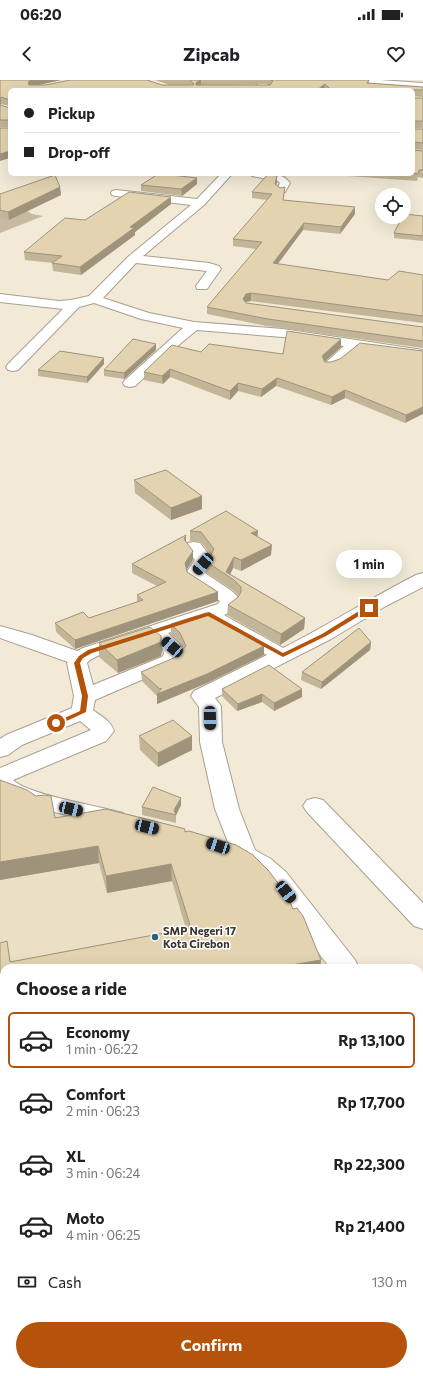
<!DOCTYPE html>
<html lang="en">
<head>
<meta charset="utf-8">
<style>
  body { margin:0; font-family:Commissioner,sans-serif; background:#f2f2f2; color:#202124; height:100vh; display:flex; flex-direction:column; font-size:15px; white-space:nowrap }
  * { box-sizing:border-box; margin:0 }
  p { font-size:13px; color:#757577 }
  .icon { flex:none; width:22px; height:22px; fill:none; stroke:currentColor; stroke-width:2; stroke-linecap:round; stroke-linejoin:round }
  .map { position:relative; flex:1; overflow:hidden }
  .panel { position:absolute; left:0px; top:884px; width:423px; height:412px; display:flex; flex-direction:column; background:#fff; border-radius:12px 12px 0 0; box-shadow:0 4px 16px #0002 }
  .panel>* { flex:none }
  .guide { position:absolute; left:8px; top:8px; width:407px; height:88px; border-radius:6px; box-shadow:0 4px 16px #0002; display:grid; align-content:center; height:88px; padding:0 16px; background:#fff }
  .tools { position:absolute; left:375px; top:108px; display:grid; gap:8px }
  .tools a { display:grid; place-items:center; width:36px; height:36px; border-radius:50%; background:#fff; box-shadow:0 4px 16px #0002; font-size:20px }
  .end { position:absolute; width:18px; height:18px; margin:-9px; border:5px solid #b45309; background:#fff; box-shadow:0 0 0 2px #fff }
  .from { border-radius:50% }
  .bubble { position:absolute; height:28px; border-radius:14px; background:#fff; box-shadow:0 4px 16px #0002; font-size:13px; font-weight:700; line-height:28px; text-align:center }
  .car { position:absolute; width:12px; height:24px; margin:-12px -6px; border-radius:5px; box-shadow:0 0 3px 1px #0007; background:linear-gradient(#222 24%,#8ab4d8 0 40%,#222 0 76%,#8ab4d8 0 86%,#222 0) }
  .guide b { display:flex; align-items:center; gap:14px; height:38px; font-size:15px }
  .guide b+b { border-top:1px solid #e0e0e0 }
  .guide i { width:10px; height:10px; background:#202124 }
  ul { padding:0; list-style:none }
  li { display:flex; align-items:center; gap:12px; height:56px; margin:0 8px 6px; padding:0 8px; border:2px solid transparent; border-radius:6px }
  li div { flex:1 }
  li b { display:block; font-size:15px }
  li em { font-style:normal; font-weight:700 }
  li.on { border-color:#b45309 }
  li>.icon { width:36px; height:36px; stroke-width:1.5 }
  h2 { padding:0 16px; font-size:18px; line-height:48px }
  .pay { display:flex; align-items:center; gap:10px; height:44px; padding:0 16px; font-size:15px }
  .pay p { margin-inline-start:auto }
  .button { display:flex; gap:8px; margin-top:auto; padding:8px 16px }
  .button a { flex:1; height:46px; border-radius:24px; background:#b45309; color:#fff; font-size:16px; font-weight:700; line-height:46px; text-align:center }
  .status { display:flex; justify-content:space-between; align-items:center; height:28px; padding:0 20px; background:#fff; direction:ltr }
  .status svg { height:11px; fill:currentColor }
  header { display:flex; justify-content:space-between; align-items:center; height:52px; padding:0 16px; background:#fff; font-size:18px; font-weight:700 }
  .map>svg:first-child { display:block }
</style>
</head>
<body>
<div class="status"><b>06:20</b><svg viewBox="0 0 49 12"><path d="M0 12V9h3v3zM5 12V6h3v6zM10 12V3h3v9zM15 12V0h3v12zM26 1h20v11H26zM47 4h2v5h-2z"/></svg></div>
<header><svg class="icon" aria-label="back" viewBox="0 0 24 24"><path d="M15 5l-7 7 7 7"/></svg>Zipcab<svg class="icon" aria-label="heart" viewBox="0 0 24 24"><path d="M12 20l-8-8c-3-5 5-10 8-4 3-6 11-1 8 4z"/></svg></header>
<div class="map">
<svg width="423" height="1296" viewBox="0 0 423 1296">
  <rect width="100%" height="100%" fill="#f2ead7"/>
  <polygon fill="#eae0c6" points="38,725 230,771 335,888 4,888 4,1000 0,1001 0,732"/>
  <g fill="#c6baa1">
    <polygon points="0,124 18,125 32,134 43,136 0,153"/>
    <polygon points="4,1156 4,1249 0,1251 0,1157"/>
    <polygon points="224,1292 348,1292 348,1296 226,1296"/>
  </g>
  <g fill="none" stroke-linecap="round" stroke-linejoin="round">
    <g stroke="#a8a08f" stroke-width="2">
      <g id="minor">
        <polygon points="252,0 262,0 274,10 264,10"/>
        <polygon points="344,0 380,0 423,3 423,9 348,3"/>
        <path d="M221 94H232L204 125 143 176 209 183 219 186 221 189 207 209H197L196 206 207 191 136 183 103 218 149 233 194 242 283 249 423 270V278L359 269C349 276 338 291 325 288L323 285 344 266 283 257 197 250 181 263 135 306 130 307 125 306 123 303 125 300 183 248 141 239 94 223 79 227 18 290 13 291 8 290 6 287 8 284 63 229 0 222V214L59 221 71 220 89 216 129 176 191 125 116 116 112 115 111 113 112 111 116 110 197 119Z"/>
        <path d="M251 94C264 94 282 91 290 103L285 112 281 113 276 110 280 103 278 101 252 96Z"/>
        <path d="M194 462 200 463 213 480 205 493 233 512 240 519C240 528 232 532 224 535L283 568C328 545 371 518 416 495L423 493V507L386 526 331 559 215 618 221 626 222 662 239 729 255 770 271 779 286 792 355 880 359 888H330L268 806 253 791 237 782 233 775 215 729 200 662 199 627 191 616 194 611 267 575 206 541 168 553 179 563 185 575 176 585 95 620 93 630C101 636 111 641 114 651L106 661 13 700C28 715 100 726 123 733L127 739 123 745 115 747 30 726 0 715V688L91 650 80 641 22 665 8 675 0 677V659L6 655 72 628 74 616 67 583 68 582 0 558V546L32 555 77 571 83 568 218 524 220 521 189 500 186 493 195 480 185 467 188 463ZM151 559 163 569 164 574 162 577 93 605 87 583C95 573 137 563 151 559Z"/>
        <polygon points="315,718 323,720 423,823 423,849 414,846 307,732 303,726 307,720"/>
        <rect x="419" y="914" width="4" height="22"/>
        <polygon points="4,998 4,1024 0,1025 0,999"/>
      </g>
    </g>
    <use href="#minor" fill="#fff" fill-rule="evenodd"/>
  </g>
  <g fill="#c3b597" fill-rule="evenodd">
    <path d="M0 0H61L37 5H183H170L155 0H369V3L423 7V17L413 16V10H10V26L1 24 0 25ZM267 4 269 5H222Z"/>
    <rect x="413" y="18" width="10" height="30"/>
    <polygon points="0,25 10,28 10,47 0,47"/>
    <polygon points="413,49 423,49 423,70 413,69"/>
    <polygon points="413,70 423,71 423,98 418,97 417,101 320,94 413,94"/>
    <polygon points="278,94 286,94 286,97"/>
    <polygon points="277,96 277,102 276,105 284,120 355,134 340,154 303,150 278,184 388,200 423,195 423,243 251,221 246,222 245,222 246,223 423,247 423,268 267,246 207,234 207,227 257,169 233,166 233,159 267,120 252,118 252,112"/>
    <polygon points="197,98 197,104 182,116 141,111 141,105"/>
    <polygon points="60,107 61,115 9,140 0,137 0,114"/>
    <polygon points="171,124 135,152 135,155 81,195 53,191 52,183 53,183 25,180 24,172 85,140"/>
    <polygon points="423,136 423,161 394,158 394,153"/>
    <polygon points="341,267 325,281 325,282 331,282 423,271 405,343 345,318 331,325 276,306 261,317 238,311 230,320 170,297 163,304 144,300 144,292 201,272 283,274"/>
    <polygon points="156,270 124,299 104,296 104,290"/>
    <polygon points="104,284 87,303 38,296 38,290"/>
    <polygon points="134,400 202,416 202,429 171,440 135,413"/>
    <polygon points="190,451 258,451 257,457 271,475 241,491 233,488 230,494 305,538 304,549 280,565 227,535 228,525 238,517 239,516 234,511 207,493 207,482 211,475 201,462 190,461"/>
    <polygon points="186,455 186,462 193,480 187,489 187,492 218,512 218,521 75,569 56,552 55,543 89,538 137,522 137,515 157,506 132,493 132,484"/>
    <polygon points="171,544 264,575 207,603 157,624 157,616 142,601 141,592 176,577 184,569 180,562 171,554"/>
    <polygon points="371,562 370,570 321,609 301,600 302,592"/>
    <polygon points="99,563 162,570 161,576 118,593 99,577"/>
    <polygon points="222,609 302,617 274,631 262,622 237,631 222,616"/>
    <polygon points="139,656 192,656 192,670 158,687 140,670"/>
    <polygon points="0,700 27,710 36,716 45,715 51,716 55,738 106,729 174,746 185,749 185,752 189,751 236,765 253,775 268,790 287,815 293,829 297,828 303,836 321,880 320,888 4,888 4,959 0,959 0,863 7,861 10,882 186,849 172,801 107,813 99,783 0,800"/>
    <polygon points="181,725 176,735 176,743 142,735 142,727"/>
    <polygon points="419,925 423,925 423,968 419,969"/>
  </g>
  <g fill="#9f947b">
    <polygon points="30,0 61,0 31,7 28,3"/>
    <polygon points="200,0 201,0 201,6 196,10 196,3"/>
    <polygon points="325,4 324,10 317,10"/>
    <polygon points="1,17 1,24 0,25 0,18"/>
    <polygon points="10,71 10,78 0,81 0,74"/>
    <polygon points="277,96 277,102 275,110 275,104"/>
    <polygon points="197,98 197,104 182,116 181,109"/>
    <polygon points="60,107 61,115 9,140 8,132"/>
    <polygon points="171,117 171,124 135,152 135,155 81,195 80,187 130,147"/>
    <polygon points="355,127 355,134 340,154 341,147"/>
    <polygon points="304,143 303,150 273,190 273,183"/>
    <polygon points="251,213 251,221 246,222 243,227 243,219 246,214"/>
    <polygon points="341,259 341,267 322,284 322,276"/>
    <polygon points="156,264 156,270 124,299 124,293"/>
    <polygon points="104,278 104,284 87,303 87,297"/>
    <polygon points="170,289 170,297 163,304 162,296"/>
    <polygon points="277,298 276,306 261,317 262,309"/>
    <polygon points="238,303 238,311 230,320 230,311"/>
    <polygon points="345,310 345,318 331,325 332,317"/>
    <polygon points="423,327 423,334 405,343 406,335"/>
    <polygon points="202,416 202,429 171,440 171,428"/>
    <polygon points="258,451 257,461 251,453"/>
    <polygon points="186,455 186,463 184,459"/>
    <polygon points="272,465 271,475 241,491 241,480"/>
    <polygon points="193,471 193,480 185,492 185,483"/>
    <polygon points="234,477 233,488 229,497 226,492"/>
    <polygon points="218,512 218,521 75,569 75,560"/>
    <polygon points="305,538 304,549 280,565 281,554"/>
    <polygon points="161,556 162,570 161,576 118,593 117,580"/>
    <polygon points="371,562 370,570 321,609 322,602"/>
    <polygon points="264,566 264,575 207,603 157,624 157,614 160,613 160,609"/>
    <polygon points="302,609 302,617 274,631 274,623"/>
    <polygon points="262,614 262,622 237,631 238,624"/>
    <polygon points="192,656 192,670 158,687 158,673"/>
    <polygon points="181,718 181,725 176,735 174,730"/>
    <polygon points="98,766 99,783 0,800 0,782"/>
    <polygon points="171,784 172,801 107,813 106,796"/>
    <polygon points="321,880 320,888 273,888"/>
    <polygon points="4,941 4,959 0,959 0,942"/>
  </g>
  <g fill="#e3d3b0" stroke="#9f947b">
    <polygon points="0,0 31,0 30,0 28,3 29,5 46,5 70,0 147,0 162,5 193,5 194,4 190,0 200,0 196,3 196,5 270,5 273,1 271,0 369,0 367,3 423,7 423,10 331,10 325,4 317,10 10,10 10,20 1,17 0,18"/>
    <rect x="413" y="18" width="10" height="23"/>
    <polygon points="0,25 10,28 10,40 0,40"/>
    <polygon points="0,48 10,48 10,71 0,74"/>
    <polygon points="413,49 423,49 423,63 413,62"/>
    <polygon points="413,70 423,71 423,90 419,90 418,94 413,93"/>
    <polygon points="158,94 163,94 197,98 181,109 141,105"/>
    <polygon points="268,94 277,96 275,104 280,108 285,107 283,120 355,127 341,147 304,143 273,183 388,200 399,191 423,195 423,236 251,213 246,214 243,219 246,223 423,247 423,261 268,239 207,227 262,162 233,159 272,114 252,112"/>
    <polygon points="55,95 60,107 8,132 0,130 0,114"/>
    <polygon points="129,112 171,117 130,147 134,148 80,187 52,183 62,176 24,172 65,138 85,140"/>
    <polygon points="404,134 423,136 423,156 394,153 402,137 404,137"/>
    <polygon points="287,251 341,259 322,276 325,282 331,282 340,279 360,263 423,271 423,327 406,335 345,310 332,317 277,298 262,309 238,303 230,311 170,289 162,296 144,292 172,265 201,272 209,264 283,274"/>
    <polygon points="133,259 156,264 124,293 104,290"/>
    <polygon points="60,271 104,278 87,297 38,290"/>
    <polygon points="166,390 202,416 171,428 134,400"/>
    <polygon points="226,431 258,451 251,453 272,465 241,480 234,477 226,492 305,538 281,554 228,525 238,517 241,512 241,507 234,500 207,482 214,469 201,452 190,451"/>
    <polygon points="186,455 184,459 193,471 185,483 187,492 218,512 75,560 55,543 83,532 89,538 143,520 137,515 166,502 132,484"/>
    <polygon points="206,533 264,566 207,594 157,614 162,608 160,609 141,592 176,577 186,566 180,553 171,544"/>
    <polygon points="150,547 161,556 161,562 117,580 99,563"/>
    <polygon points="359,548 371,562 322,602 302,592"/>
    <polygon points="269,585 302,609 274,623 262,614 238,624 222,609"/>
    <polygon points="173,640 192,656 158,673 139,656"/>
    <polygon points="0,700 27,710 36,716 45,715 51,716 55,738 106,729 174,746 185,749 185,752 189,751 236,765 253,775 268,790 287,815 293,829 297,828 303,836 321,880 273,888 4,888 4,941 0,942 0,863 7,861 10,882 191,848 171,784 106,796 98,766 0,782"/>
    <polygon points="153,707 181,718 174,730 176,735 142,727"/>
    <polygon points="419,925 423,925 423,954 419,955"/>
  </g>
  <polygon fill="#b45309" points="367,526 372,528 326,556 283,577 208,536 92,573 83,578 80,583 88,616 86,632 58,645 53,643 80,631 82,616 74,583 79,576 88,570 209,532 283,573 322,554"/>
  <circle fill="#2d5f7c" stroke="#fff" stroke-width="1.5" cx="155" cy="857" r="4"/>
  <g text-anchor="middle" stroke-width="3" stroke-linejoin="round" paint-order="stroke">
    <g font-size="11" font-weight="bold" fill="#39362f" stroke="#fff" text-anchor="start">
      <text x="163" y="855">SMP Negeri 17<tspan x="163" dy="13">Kota Cirebon</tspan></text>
    </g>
  </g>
</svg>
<div class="tools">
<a><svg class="icon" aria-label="locate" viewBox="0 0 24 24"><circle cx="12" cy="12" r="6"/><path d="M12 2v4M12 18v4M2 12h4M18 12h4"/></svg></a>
</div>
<i class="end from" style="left:56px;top:643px"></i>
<i class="end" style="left:369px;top:528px"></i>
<div class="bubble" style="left:336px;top:470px;width:66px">1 min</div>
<i class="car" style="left:203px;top:484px;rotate:221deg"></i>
<i class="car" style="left:172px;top:567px;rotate:311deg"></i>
<i class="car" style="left:210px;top:638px;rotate:179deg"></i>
<i class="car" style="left:71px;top:729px;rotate:103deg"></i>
<i class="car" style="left:147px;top:747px;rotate:103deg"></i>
<i class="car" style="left:218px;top:766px;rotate:288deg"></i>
<i class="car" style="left:286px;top:812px;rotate:142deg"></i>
<div class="guide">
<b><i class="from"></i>Pickup</b>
<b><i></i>Drop-off</b>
</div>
<section class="panel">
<h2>Choose a ride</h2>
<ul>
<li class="on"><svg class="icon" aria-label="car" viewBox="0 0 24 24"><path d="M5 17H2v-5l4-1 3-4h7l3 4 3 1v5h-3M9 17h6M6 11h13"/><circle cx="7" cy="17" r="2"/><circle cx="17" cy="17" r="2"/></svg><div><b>Economy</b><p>1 min · 06:22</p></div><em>Rp 13,100</em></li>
<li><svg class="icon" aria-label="car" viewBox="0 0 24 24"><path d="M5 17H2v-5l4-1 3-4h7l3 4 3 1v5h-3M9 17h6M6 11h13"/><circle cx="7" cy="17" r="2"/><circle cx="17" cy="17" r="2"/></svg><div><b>Comfort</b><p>2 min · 06:23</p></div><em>Rp 17,700</em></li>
<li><svg class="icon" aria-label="car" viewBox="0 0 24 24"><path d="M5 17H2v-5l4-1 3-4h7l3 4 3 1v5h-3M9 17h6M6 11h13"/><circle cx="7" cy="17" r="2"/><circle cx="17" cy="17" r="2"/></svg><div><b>XL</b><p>3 min · 06:24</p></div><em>Rp 22,300</em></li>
<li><svg class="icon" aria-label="car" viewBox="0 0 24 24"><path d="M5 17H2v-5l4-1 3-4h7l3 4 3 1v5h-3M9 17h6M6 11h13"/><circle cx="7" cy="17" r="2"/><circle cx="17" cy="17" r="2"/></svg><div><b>Moto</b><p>4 min · 06:25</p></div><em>Rp 21,400</em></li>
</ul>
<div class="pay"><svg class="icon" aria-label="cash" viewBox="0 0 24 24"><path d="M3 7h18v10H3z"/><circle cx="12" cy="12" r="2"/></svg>Cash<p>130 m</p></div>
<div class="button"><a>Confirm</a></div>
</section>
</div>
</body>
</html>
